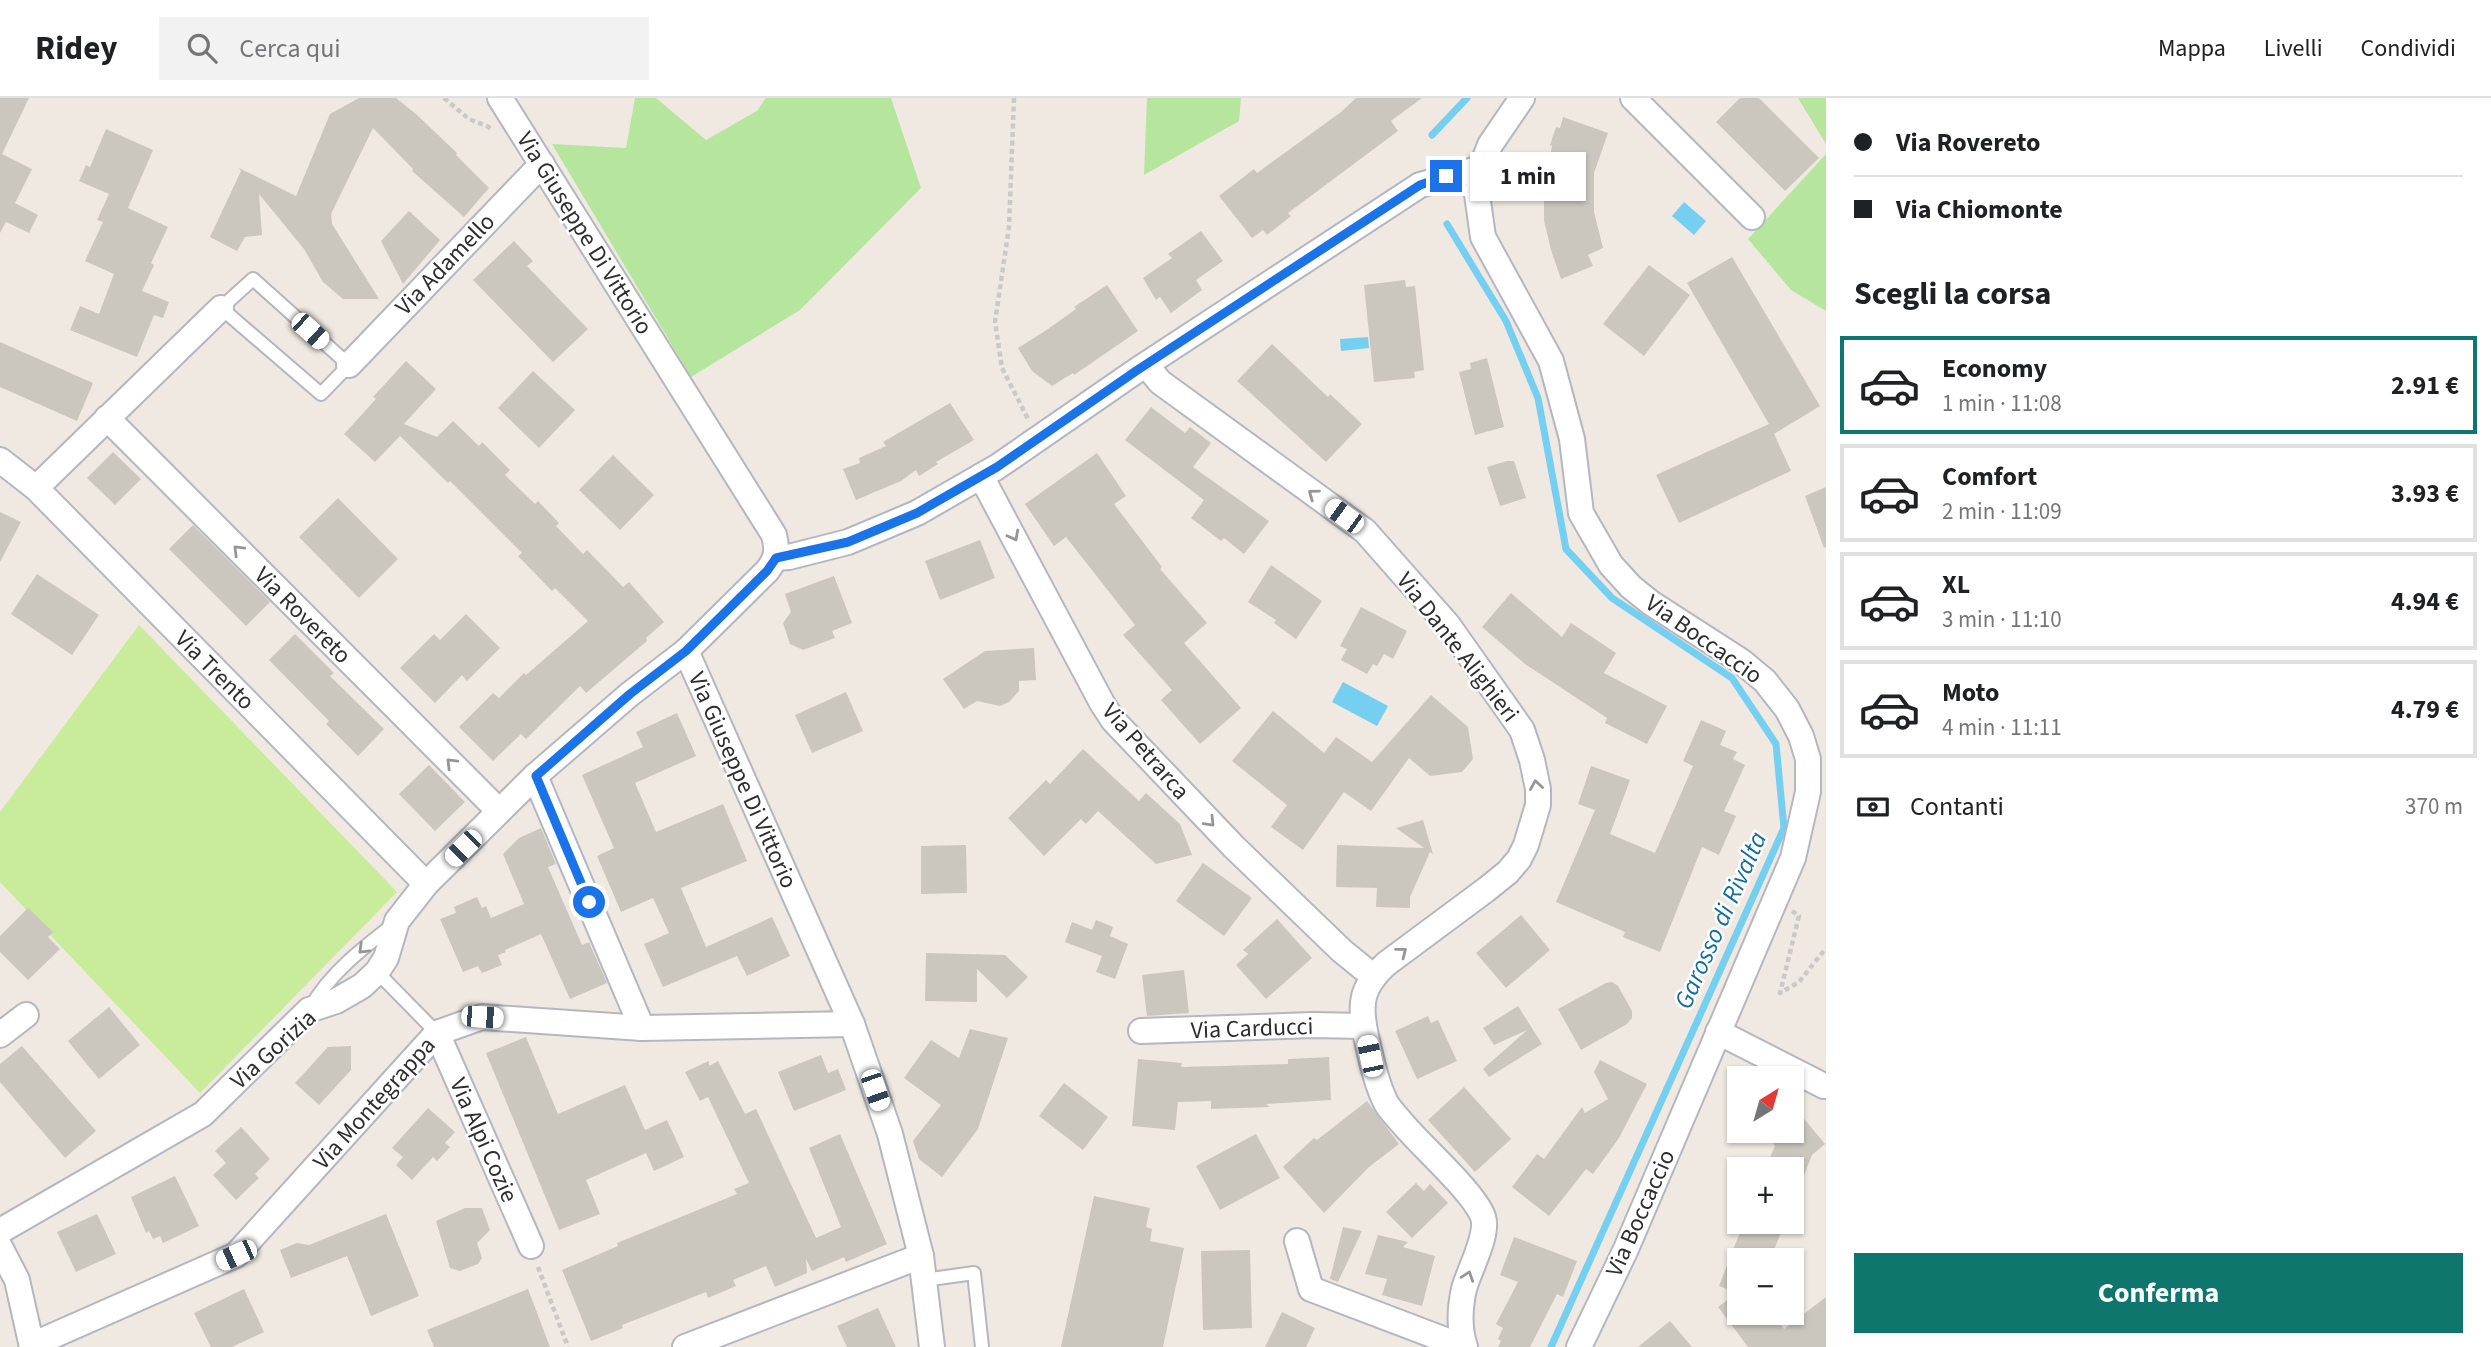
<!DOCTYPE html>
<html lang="it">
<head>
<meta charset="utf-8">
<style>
  body { margin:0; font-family:"Source Sans 3",sans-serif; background:#f2f2f2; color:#202124; height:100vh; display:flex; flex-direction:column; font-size:26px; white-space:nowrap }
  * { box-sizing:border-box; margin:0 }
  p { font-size:23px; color:#757577 }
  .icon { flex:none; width:38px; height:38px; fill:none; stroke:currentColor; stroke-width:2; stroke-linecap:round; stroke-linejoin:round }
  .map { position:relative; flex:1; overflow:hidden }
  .sheet { display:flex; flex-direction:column; background:#fff; width:665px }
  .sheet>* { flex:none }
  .guide { display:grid; align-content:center; height:154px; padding:0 28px; background:#fff }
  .needle { width:46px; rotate:37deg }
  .buttons { position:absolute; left:1727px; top:968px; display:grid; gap:14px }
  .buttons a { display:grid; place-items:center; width:77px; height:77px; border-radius:0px; background:#fff; box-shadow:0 2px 5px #0004; font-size:35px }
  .end { position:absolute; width:32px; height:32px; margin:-16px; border:9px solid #1a73e8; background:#fff; box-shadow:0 0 0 4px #fff }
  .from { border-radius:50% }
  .bubble { position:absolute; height:49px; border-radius:0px; background:#fff; box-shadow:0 2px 5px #0004; font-size:23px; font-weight:700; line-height:49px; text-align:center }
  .car { position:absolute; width:21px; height:42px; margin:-21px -10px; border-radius:9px; box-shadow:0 0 5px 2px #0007; background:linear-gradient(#fff 24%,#345 0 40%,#fff 0 76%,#345 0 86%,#fff 0) }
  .guide b { display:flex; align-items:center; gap:24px; height:66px; font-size:26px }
  .guide b+b { border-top:2px solid #e0e0e0 }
  .guide i { width:18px; height:18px; background:#202124 }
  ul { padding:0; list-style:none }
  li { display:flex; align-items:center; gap:21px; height:98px; margin:0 14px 10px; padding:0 14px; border:4px solid #e0e0e0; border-radius:0px }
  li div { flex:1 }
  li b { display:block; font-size:26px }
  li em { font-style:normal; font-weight:700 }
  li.on { border-color:#0f766e }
  li>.icon { width:63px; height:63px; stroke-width:1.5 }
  h2 { padding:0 28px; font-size:32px; line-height:84px }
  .pay { display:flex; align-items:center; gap:18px; height:77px; padding:0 28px; font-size:26px }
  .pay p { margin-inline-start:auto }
  .button { display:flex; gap:14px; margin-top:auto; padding:14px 28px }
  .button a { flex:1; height:80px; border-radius:0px; background:#0f766e; color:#fff; font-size:28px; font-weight:700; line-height:80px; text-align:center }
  header { display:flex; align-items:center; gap:42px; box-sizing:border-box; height:98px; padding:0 35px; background:#fff; border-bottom:2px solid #e0e0e0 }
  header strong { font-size:33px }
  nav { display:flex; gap:38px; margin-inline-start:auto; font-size:24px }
  .search { width:490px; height:63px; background:#f2f2f2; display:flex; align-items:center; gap:18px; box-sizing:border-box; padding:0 24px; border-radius:0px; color:#757577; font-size:26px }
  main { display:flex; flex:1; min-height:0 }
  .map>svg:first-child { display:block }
</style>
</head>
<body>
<header>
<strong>Ridey</strong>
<div class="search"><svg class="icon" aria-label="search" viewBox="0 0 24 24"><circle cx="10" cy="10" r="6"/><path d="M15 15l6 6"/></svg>Cerca qui</div>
<nav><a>Mappa</a><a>Livelli</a><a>Condividi</a></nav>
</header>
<main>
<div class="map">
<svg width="1826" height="1249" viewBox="0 0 1826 1249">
  <rect width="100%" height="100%" fill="#efe9e1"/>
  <g fill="#b6e59e">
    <polygon points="635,0 656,0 706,42 757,13 766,0 891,0 921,90 800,212 691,279 552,46 626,50"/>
    <polygon points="1147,0 1241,0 1239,23 1144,77"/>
    <polygon points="1798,0 1826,0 1826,46"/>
    <polygon points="1826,56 1826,213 1791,192 1748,141"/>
  </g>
  <polygon fill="#c9ec9a" points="139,527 397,794 200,995 0,784 0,714"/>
  <g fill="#75cff0">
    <polygon points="1684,104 1706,123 1694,137 1672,118"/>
    <polygon points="1368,239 1369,250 1341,253 1340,241"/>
    <polygon points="1343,584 1388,608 1377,628 1332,604"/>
  </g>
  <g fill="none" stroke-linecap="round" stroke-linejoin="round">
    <g stroke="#75cff0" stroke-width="7">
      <polyline points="1432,37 1467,0"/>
      <polyline points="1447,126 1506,223 1538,300 1566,451 1612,500 1732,580 1776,646 1784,730 1551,1249"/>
    </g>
  </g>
  <g fill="#cbc7bf">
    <polygon points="0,0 29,0 2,56 32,71 15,105 38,117 29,135 6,124 0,135"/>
    <polygon points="359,0 396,0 416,16 457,55 456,57 489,90 464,119 412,73 413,71 373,30 331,116 332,126 379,201 343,201 323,184 304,151 259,96 262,137 245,139 237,153 210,139 241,73 239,70 296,98 330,16"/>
    <polygon points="1356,0 1422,0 1391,23 1398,33 1288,115 1291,118 1267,137 1263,132 1252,140 1219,98 1254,71 1257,75 1341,14"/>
    <polygon points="1740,0 1759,0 1819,60 1785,93 1716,24"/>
    <polygon points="1563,19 1608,35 1594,75 1594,114 1603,150 1588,157 1593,168 1561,181 1551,152 1544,122 1544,90 1552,48 1550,47 1556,29 1560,30"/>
    <polygon points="106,31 153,52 128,110 168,129 151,165 154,167 142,193 169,204 163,220 154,217 137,259 70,232 80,208 99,216 114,176 85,163 103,124 97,122 109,96 79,83 86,67 90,69"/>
    <polygon points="409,113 440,142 403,186 381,143"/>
    <polygon points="1201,133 1223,163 1196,182 1202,192 1171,215 1160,199 1156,202 1143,180 1172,160 1168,156"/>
    <polygon points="514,143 533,163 527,168 588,231 553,264 473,182"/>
    <polygon points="1732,159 1820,308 1774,336 1771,329 1791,373 1679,425 1656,377 1769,326 1687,185"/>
    <polygon points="1649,167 1690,197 1644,258 1603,226"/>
    <polygon points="1405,182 1406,189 1415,188 1424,272 1414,274 1415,280 1374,284 1364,187"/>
    <polygon points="1107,187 1138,233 1074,277 1073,275 1052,288 1032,273 1018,250 1048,231 1076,211 1074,209"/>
    <polygon points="0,244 93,285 77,323 0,289"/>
    <polygon points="1272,246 1328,299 1330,296 1362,326 1326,364 1237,283"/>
    <polygon points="1487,260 1504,329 1475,337 1459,274 1471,271 1470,265"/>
    <polygon points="406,263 436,291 404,326 437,339 453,323 479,348 482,344 510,372 505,377 535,406 538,403 559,425 556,428 583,456 587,452 623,489 629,484 664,524 646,540 647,543 586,595 580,588 526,641 521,636 493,663 459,629 493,595 499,600 524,575 526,577 588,523 555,490 552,493 518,458 522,455 450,383 448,385 400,338 375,364 344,336 376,301 373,299"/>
    <polygon points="533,273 575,312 539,350 498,310"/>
    <polygon points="950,305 974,342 936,364 938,366 919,378 916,372 901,383 856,402 843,371 860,365 859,360 886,348 883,344"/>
    <polygon points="1151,309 1185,335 1190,329 1211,345 1193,369 1269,423 1244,456 1224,440 1221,443 1191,420 1204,402 1125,342"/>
    <polygon points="113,354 141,381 115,407 87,380"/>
    <polygon points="1097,355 1126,398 1114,406 1162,469 1160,471 1207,525 1184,545 1241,610 1200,646 1161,602 1172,592 1123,537 1135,527 1066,439 1054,448 1025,406"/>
    <polygon points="613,357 654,397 620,432 579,392"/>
    <polygon points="1507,363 1514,363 1526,400 1500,408 1487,369"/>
    <polygon points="1826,389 1826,449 1824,450 1805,398"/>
    <polygon points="338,400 398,461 359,500 299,439"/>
    <polygon points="0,414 21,424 0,464"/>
    <polygon points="193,427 270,504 246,528 169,451"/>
    <polygon points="980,442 995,480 940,502 925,463"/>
    <polygon points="1271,467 1322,503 1296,541 1274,525 1276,522 1248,504"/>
    <polygon points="37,476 99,517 72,557 11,516"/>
    <polygon points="834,478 852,525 832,533 835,540 803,552 790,546 783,525 791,514 785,496"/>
    <polygon points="1511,495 1562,539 1571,525 1616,555 1604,575 1667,608 1647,646 1605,625 1607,620 1525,566 1482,529"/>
    <polygon points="1361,509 1407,533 1393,561 1384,556 1377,568 1373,566 1367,576 1341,562 1347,551 1340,548"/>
    <polygon points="466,516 500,550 467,583 462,577 435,605 400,570 434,536 440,542"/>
    <polygon points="295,536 334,575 330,578 384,631 358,658 326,626 329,623 269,562"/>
    <polygon points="1034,550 1036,582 1019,583 1019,593 1009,604 1000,608 977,603 964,611 943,581 985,553"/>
    <polygon points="846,594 863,633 812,655 795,617"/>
    <polygon points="1431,597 1468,629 1473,661 1462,674 1430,678 1409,660 1371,713 1344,694 1303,752 1271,729 1287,707 1232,663 1273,613 1324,655 1336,639 1372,664"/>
    <polygon points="677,615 696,658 635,685 656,734 723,706 747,763 681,790 706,849 772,819 790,858 747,878 737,858 663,889 644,846 669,835 653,800 621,814 597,758 614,750 582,677 643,649 636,634"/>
    <polygon points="1701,622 1726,633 1720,647 1737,654 1733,661 1745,667 1724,713 1736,718 1719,757 1702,749 1660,854 1623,839 1625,834 1556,804 1595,712 1578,706 1591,668 1630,682 1610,736 1655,755 1693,668 1683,663"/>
    <polygon points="1083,651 1139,703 1146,695 1180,726 1192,757 1156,766 1098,713 1086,726 1081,721 1044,758 1008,720 1046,682 1050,686"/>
    <polygon points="429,667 465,704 435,733 399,696"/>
    <polygon points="1423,722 1433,756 1430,754 1410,799 1410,810 1376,809 1377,790 1336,789 1337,747 1424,750 1396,730"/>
    <polygon points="541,730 556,766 548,769 582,847 589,844 607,885 570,901 541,836 505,852 506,854 498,857 502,867 482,875 478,868 463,874 440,821 456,815 454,809 477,799 482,810 486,808 491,820 524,806 503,756 519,740"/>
    <polygon points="966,747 967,795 921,796 921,748"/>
    <polygon points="1203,765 1252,800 1224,838 1176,803"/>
    <polygon points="28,810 53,834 48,839 60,851 28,882 0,854 0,838"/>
    <polygon points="1521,817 1550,852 1506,890 1476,855"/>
    <polygon points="1277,821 1312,860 1266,901 1236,867 1248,856 1243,852"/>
    <polygon points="1096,822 1113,829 1110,838 1128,846 1115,881 1096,874 1102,858 1065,844 1072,824 1092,832"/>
    <polygon points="926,855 1005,857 1028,879 1007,900 977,871 977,904 925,903"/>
    <polygon points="1184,872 1189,915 1147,918 1142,877"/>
    <polygon points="1612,884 1618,888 1632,913 1632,920 1627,926 1581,952 1558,911 1606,885"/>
    <polygon points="1518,908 1542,946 1489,979 1483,971 1527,932 1494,947 1483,930"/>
    <polygon points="109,909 140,947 99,981 68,943"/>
    <polygon points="1428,918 1431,925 1438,922 1457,963 1417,981 1395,933"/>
    <polygon points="970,931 1008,940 978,1031 942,1079 919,1061 913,1043 941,1007 904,980 931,942 959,960"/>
    <polygon points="526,939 558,1016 625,987 645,1032 667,1022 684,1059 654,1073 646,1055 586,1082 600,1116 559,1132 486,955"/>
    <polygon points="22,948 96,1033 65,1060 0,984 0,966"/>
    <polygon points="351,948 351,972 319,1007 295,985 328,949"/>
    <polygon points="821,957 828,975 838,971 846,992 794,1013 778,974"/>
    <polygon points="1329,959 1331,1002 1266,1006 1270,1009 1211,1011 1211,1003 1178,1004 1175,1032 1132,1028 1138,961 1182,965 1181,969 1288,966 1288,961"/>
    <polygon points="1600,962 1647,986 1619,1040 1593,1076 1586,1071 1549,1118 1512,1089 1537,1056 1544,1061 1582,1009 1585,1015 1608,1001 1594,974"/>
    <polygon points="709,963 709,968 718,963 745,1016 756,1011 816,1140 841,1129 809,1050 840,1036 887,1146 846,1164 844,1159 812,1173 806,1161 807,1175 775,1189 766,1168 733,1182 736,1188 708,1200 706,1194 622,1227 623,1230 591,1243 562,1172 618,1148 617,1145 737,1096 734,1091 749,1085 708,999 700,1003 685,974"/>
    <polygon points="1064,985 1108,1019 1083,1052 1039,1018"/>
    <polygon points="1464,989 1511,1041 1475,1074 1428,1022"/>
    <polygon points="1367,1003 1399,1046 1369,1069 1324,1115 1283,1069 1314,1040 1317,1042"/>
    <polygon points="428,1010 455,1034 445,1045 450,1049 437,1063 433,1059 412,1082 396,1067 403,1059 392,1050"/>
    <polygon points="1800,1016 1825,1046 1812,1057 1793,1105 1792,1071 1765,1071 1775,1048 1771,1043 1782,1032 1792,1032 1792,1023"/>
    <polygon points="241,1029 270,1061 255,1076 259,1080 236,1102 213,1077 226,1065 215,1053"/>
    <polygon points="1256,1036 1280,1080 1220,1112 1196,1068"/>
    <polygon points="175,1078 199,1128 163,1145 160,1138 153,1141 149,1133 146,1135 131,1099"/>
    <polygon points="1416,1085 1424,1093 1430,1086 1448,1105 1412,1140 1386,1114"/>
    <polygon points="1094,1098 1150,1110 1146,1129 1152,1131 1150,1143 1184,1150 1163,1249 1061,1249"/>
    <polygon points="465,1110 482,1110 490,1132 477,1145 482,1160 478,1166 460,1173 450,1170 436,1123"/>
    <polygon points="97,1116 116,1156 76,1174 57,1134"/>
    <polygon points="386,1116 419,1198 371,1218 347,1158 291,1180 280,1152 297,1145 309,1147"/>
    <polygon points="1744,1124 1785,1124 1770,1162 1740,1162 1740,1214 1772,1214 1784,1231 1826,1199 1826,1249 1748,1249 1718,1209 1737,1195 1719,1188"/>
    <polygon points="1343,1129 1362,1133 1338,1184 1330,1181"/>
    <polygon points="1378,1137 1408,1144 1403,1149 1435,1158 1422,1208 1382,1197 1387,1181 1365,1176"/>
    <polygon points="1514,1139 1577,1163 1563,1199 1557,1196 1530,1249 1498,1249 1501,1243 1498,1241 1503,1230 1496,1226 1518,1184 1500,1177"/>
    <polygon points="1250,1152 1252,1230 1203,1232 1201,1153"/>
    <polygon points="244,1191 264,1234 232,1249 211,1249 194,1215"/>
    <polygon points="528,1191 550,1249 434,1249 427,1232"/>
    <polygon points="878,1210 896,1249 847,1249 837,1228"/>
    <polygon points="1282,1214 1315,1230 1306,1249 1265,1249"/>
    <polygon points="1670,1223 1692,1249 1638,1249"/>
  </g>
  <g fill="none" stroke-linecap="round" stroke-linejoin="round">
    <g stroke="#b4b7c1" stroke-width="16">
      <g id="lane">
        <polygon points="253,181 349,267 321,296 221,210"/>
        <polyline points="377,874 437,935"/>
        <path d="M311 909C329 876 364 849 394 826"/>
        <polyline points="924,1182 974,1175 982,1249"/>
      </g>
    </g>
    <g stroke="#b4b7c1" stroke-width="28">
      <g id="street">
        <polyline points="1522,0 1490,47 1481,70 1477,96 1483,139 1551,263 1572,341 1581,415 1611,467 1631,489 1651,505 1741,563 1765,583 1787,611 1801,638 1808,661 1808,694 1793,760 1626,1151 1579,1249"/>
        <polyline points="1633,0 1752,119"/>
        <polyline points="349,267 542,66"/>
        <path d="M1147 268 1160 284 1365 433 1448 527 1522 632 1532 662 1538 691V707L1526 747 1519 761 1508 774 1487 791 1386 866C1361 889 1359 906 1366 938 1371 960 1376 985 1386 1005 1390 1012 1397 1019 1403 1026 1422 1049 1474 1094 1483 1119 1489 1137 1469 1172 1464 1191 1460 1209 1459 1231 1465 1249"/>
        <polyline points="107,320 499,713"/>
        <polyline points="0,362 36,390 426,786"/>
        <polyline points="981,378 1102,605 1113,622 1234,749 1342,853 1374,879"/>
        <polyline points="36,390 221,210"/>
        <polyline points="776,460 789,459 848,444 917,415 997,369 1136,273 1420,87 1481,70"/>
        <polyline points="686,553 852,926 890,1036 921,1158 932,1249"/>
        <polyline points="535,678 642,930"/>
        <polyline points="1141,933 1313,927 1363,928"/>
        <polyline points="1718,934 1824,988"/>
        <polyline points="437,935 531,1148"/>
        <polyline points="0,937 26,917"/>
        <path d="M0 1133 203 1016 309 912 336 903 362 888 377 874 386 860 397 823 426 786 535 678 630 596 686 553 767 473C777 460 778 453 774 437L500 0"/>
        <polyline points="1297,1143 1311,1191 1448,1243 1463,1246"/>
        <polyline points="0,1149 17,1182 32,1249"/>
        <polyline points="32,1247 236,1157 437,935 482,919 642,930 852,926"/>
        <polyline points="685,1249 921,1158"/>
      </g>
    </g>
    <g stroke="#c9c9c9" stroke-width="4.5" stroke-dasharray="5 3.5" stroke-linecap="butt">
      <polyline points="444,0 469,21 487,28 491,31"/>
      <polyline points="1014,0 1009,129 995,224 1002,270 1028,321"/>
      <polyline points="1792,813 1799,818 1780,895 1799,884 1826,850"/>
      <polyline points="538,1169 568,1249"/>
    </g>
    <use href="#lane" stroke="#fff" stroke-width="12"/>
    <use href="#street" stroke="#fff" stroke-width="24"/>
  </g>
  <defs><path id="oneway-chevron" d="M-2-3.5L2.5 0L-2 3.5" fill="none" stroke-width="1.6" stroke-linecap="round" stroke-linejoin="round" transform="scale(1.75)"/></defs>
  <g stroke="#969696">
    <use href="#oneway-chevron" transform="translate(1313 396) rotate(-144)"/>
    <use href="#oneway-chevron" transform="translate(1014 438) rotate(62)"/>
    <use href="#oneway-chevron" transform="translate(238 452) rotate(-135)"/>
    <use href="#oneway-chevron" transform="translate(451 665) rotate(-135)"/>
    <use href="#oneway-chevron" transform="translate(1536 687) rotate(-99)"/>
    <use href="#oneway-chevron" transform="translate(1210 724) rotate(46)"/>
    <use href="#oneway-chevron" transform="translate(363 851) rotate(136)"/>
    <use href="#oneway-chevron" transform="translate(1402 854) rotate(-38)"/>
    <use href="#oneway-chevron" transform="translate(1468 1178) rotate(-71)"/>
  </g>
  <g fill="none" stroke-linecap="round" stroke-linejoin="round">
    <polyline stroke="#1a73e8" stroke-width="9" points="589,804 536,678 630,596 686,553 767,473 776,460 848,444 917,415 997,369 1136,273 1420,87 1446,78"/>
  </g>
  <g text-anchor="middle" stroke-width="5" stroke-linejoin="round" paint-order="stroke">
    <g font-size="24" fill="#2e2e2e" stroke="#fff">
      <text transform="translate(585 135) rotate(58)" y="8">Via Giuseppe Di Vittorio</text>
      <text transform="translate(445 166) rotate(-46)" y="8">Via Adamello</text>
      <text transform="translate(303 517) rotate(45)" y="8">Via Rovereto</text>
      <text transform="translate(1704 541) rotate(35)" y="8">Via Boccaccio</text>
      <text transform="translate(1458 549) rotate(52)" y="8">Via Dante Alighieri</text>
      <text transform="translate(215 572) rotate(45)" y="8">Via Trento</text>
      <text transform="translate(1146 653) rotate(49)" y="8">Via Petrarca</text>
      <text transform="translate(743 682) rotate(66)" y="8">Via Giuseppe Di Vittorio</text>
      <text transform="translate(1252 930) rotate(-2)" y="8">Via Carducci</text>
      <text transform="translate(273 951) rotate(-42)" y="8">Via Gorizia</text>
      <text transform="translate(374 1005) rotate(-48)" y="8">Via Montegrappa</text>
      <text transform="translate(484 1042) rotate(66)" y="8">Via Alpi Cozie</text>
      <text transform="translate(1640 1115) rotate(-66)" y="8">Via Boccaccio</text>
    </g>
    <g font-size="26" font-style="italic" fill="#0d6fa3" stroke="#fff">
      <text transform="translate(1720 822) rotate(-66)" y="9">Garosso di Rivalta</text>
    </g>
  </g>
</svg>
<div class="buttons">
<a><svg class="needle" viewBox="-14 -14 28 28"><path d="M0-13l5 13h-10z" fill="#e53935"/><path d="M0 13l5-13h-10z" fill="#757577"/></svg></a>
<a>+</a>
<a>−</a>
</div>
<i class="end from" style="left:589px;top:804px"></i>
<i class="end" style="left:1446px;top:78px"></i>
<div class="bubble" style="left:1470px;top:54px;width:116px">1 min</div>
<i class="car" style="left:310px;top:233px;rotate:132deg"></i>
<i class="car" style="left:1344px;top:418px;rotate:306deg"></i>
<i class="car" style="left:463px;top:750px;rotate:225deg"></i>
<i class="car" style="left:482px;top:919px;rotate:94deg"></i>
<i class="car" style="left:1370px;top:958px;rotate:348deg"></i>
<i class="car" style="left:875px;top:992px;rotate:161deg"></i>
<i class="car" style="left:236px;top:1157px;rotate:246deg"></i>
</div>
<section class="sheet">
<div class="guide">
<b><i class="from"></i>Via Rovereto</b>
<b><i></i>Via Chiomonte</b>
</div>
<h2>Scegli la corsa</h2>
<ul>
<li class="on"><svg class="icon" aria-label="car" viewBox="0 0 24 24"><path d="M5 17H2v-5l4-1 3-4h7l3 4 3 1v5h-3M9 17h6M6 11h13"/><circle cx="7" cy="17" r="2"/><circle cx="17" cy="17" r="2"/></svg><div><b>Economy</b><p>1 min · 11:08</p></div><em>2.91 €</em></li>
<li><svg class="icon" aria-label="car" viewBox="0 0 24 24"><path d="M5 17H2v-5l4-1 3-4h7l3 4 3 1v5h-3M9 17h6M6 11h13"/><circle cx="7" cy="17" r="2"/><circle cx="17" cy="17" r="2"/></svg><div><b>Comfort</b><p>2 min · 11:09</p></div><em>3.93 €</em></li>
<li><svg class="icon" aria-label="car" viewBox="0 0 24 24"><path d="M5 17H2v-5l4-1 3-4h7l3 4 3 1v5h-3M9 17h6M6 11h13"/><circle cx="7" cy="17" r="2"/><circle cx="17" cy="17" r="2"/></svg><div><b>XL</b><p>3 min · 11:10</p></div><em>4.94 €</em></li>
<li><svg class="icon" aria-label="car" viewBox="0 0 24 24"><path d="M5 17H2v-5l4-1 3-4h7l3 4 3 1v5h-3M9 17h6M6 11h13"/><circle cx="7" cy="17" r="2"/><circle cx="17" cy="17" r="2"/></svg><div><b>Moto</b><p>4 min · 11:11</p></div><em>4.79 €</em></li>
</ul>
<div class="pay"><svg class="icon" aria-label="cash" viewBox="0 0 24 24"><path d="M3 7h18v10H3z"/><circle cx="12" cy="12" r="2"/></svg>Contanti<p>370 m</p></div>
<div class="button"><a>Conferma</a></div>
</section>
</main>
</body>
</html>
